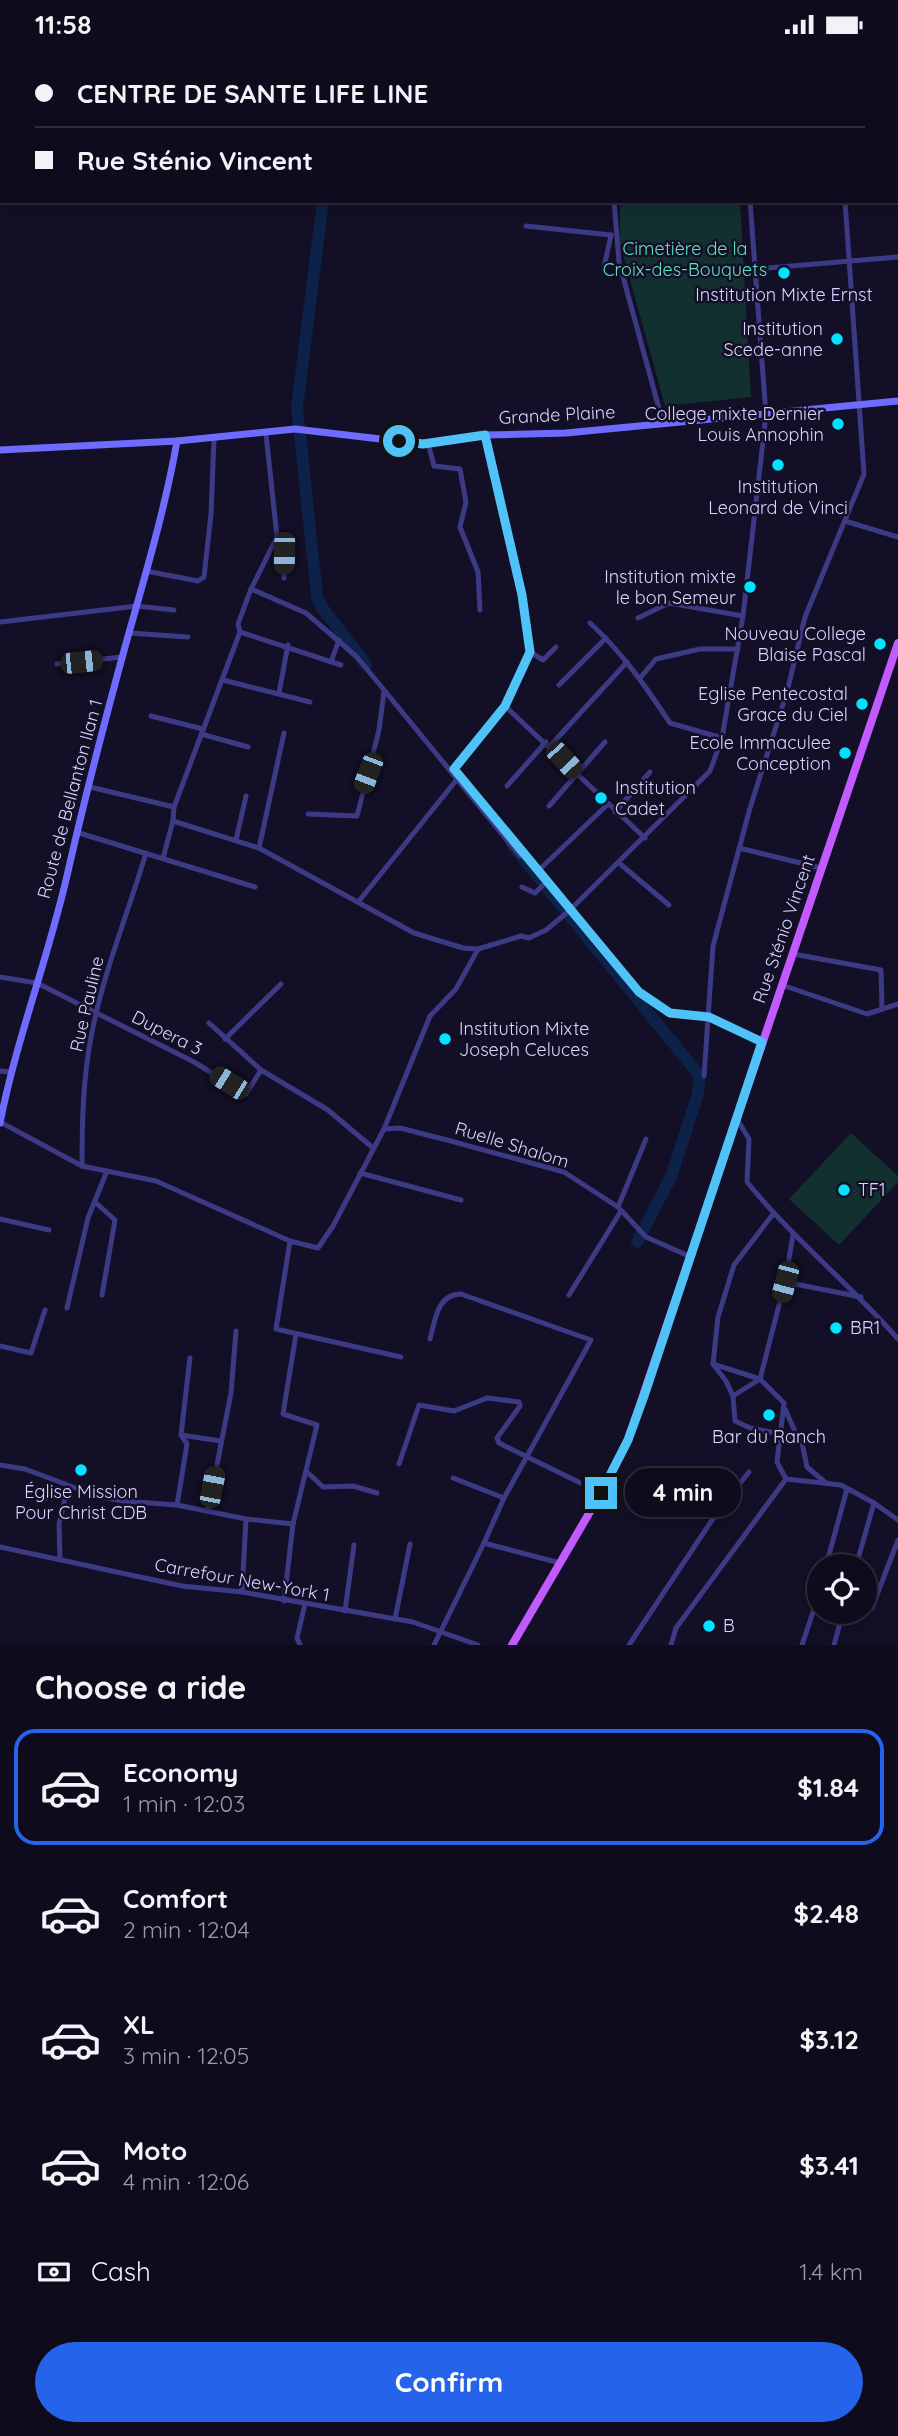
<!DOCTYPE html>
<html lang="en">
<head>
<meta charset="utf-8">
<style>
  body { margin:0; font-family:Quicksand,sans-serif; background:#1c1929; color:#f1f3f6; height:100vh; display:flex; flex-direction:column; font-size:26px; white-space:nowrap }
  * { box-sizing:border-box; margin:0 }
  p { font-size:23px; color:#9b9ba3 }
  .icon { flex:none; width:38px; height:38px; fill:none; stroke:currentColor; stroke-width:2; stroke-linecap:round; stroke-linejoin:round }
  .map { position:relative; height:1596px; overflow:hidden }
  .sheet { display:flex; flex-direction:column; background:#0e0b1c; flex:1 }
  .sheet>* { flex:none }
  .top-card { position:absolute; left:0px; top:0px; width:900px; height:154px; box-shadow:0 4px 18px #0003,0 0 0 2px #2e2b3b; display:grid; align-content:center; height:154px; padding:0 35px; background:#0e0b1c }
  .controls { position:absolute; left:807px; top:1505px; display:grid; gap:14px }
  .controls a { display:grid; place-items:center; width:70px; height:70px; border-radius:50%; background:#0e0b1c; box-shadow:0 4px 18px #0003,0 0 0 2px #2e2b3b; font-size:35px }
  .end { position:absolute; width:32px; height:32px; margin:-16px; border:9px solid #4fc3f7; background:#111; box-shadow:0 0 0 4px #111 }
  .from { border-radius:50% }
  .bubble { position:absolute; height:49px; border-radius:24px; background:#0e0b1c; box-shadow:0 4px 18px #0003,0 0 0 2px #2e2b3b; font-size:23px; font-weight:800; line-height:49px; text-align:center }
  .car { position:absolute; width:21px; height:42px; margin:-21px -10px; border-radius:9px; box-shadow:0 0 5px 2px #0007; background:linear-gradient(#222 24%,#8ab4d8 0 40%,#222 0 76%,#8ab4d8 0 86%,#222 0) }
  .top-card b { display:flex; align-items:center; gap:24px; height:66px; font-size:26px }
  .top-card b+b { border-top:2px solid #2e2b3b }
  .top-card i { width:18px; height:18px; background:#f1f3f6 }
  ul { padding:0; list-style:none }
  li { display:flex; align-items:center; gap:21px; height:116px; margin:0 14px 10px; padding:0 21px; border:4px solid transparent; border-radius:21px }
  li div { flex:1 }
  li b { display:block; font-size:26px }
  li em { font-style:normal; font-weight:800 }
  li.selected { border-color:#2563eb }
  li>.icon { width:63px; height:63px; stroke-width:1.5 }
  h2 { padding:0 35px; font-size:32px; line-height:84px }
  .pay { display:flex; align-items:center; gap:18px; height:77px; padding:0 35px; font-size:26px }
  .pay p { margin-inline-start:auto }
  .button { display:flex; gap:14px; margin-top:auto; padding:14px 35px }
  .button a { flex:1; height:80px; border-radius:42px; background:#2563eb; color:#fff; font-size:28px; font-weight:800; line-height:80px; text-align:center }
  .status { display:flex; justify-content:space-between; align-items:center; height:49px; padding:0 35px; background:#0e0b1c; direction:ltr }
  .status svg { height:19px; fill:currentColor }
  .map>svg:first-child { display:block }
</style>
</head>
<body>
<div class="status"><b>11:58</b><svg viewBox="0 0 49 12"><path d="M0 12V9h3v3zM5 12V6h3v6zM10 12V3h3v9zM15 12V0h3v12zM26 1h20v11H26zM47 4h2v5h-2z"/></svg></div>
<div class="map">
<svg width="898" height="1596" viewBox="0 0 898 1596">
  <rect width="100%" height="100%" fill="#130f26"/>
  <g fill="#12302f">
    <polygon points="620,152 740,152 751,348 665,357 620,194"/>
    <polygon points="851,1084 898,1127 898,1133 839,1196 789,1150"/>
  </g>
  <g fill="none" stroke-linecap="round" stroke-linejoin="round">
    <g stroke="#0c2248" stroke-width="12">
      <polyline points="323,152 297,358 317,547 321,557 366,616"/>
      <polyline points="512,796 700,1027 698,1045 671,1128 637,1193"/>
    </g>
    <g stroke="#3d3a85" stroke-width="5">
      <polyline points="54,0 55,2"/>
      <polyline points="100,0 101,2"/>
      <polyline points="155,0 155,2"/>
      <polyline points="304,0 305,2"/>
      <polyline points="547,0 547,2"/>
      <polyline points="566,0 566,2"/>
      <polyline points="672,0 672,2"/>
      <polyline points="774,0 777,2"/>
      <polyline points="838,0 838,2"/>
      <polyline points="8,2 8,0"/>
      <polyline points="339,2 340,0"/>
      <polyline points="786,2 824,0"/>
      <polyline points="0,55 2,55"/>
      <polyline points="614,152 619,213 663,374"/>
      <polyline points="526,177 611,186"/>
      <polyline points="604,218 611,186"/>
      <polyline points="755,220 898,208"/>
      <polyline points="485,386 522,546 530,603 505,657 454,720 639,943 670,964 709,968 762,993"/>
      <polyline points="428,394 434,417 460,420 466,453 460,478 478,523 480,561"/>
      <polyline points="845,472 898,488"/>
      <polyline points="277,488 284,504 284,529"/>
      <polyline points="146,522 198,532 204,528 211,465 214,389"/>
      <polyline points="251,540 306,564 357,608 520,807"/>
      <polyline points="638,569 669,554 743,567"/>
      <polyline points="0,573 137,557 174,561"/>
      <path d="M590 574C622 603 646 638 670 674L722 689"/>
      <polyline points="240,583 341,616"/>
      <polyline points="129,584 188,588"/>
      <polyline points="530,603 543,611 556,598"/>
      <polyline points="331,613 339,591"/>
      <polyline points="57,615 122,608"/>
      <polyline points="640,629 656,610 700,600 738,600"/>
      <polyline points="223,631 310,653"/>
      <polyline points="559,636 606,589"/>
      <polyline points="279,644 288,596"/>
      <polyline points="505,657 645,789"/>
      <polyline points="151,667 203,680"/>
      <polyline points="201,685 248,698"/>
      <polyline points="550,697 627,613"/>
      <polyline points="507,737 546,693"/>
      <polyline points="90,738 174,758 173,772 259,799 414,884 463,899 478,900 521,887 529,889 546,881 569,862 710,722 722,689 743,567 766,366 750,152"/>
      <polyline points="549,757 605,693"/>
      <polyline points="174,758 240,583 238,575 251,540 277,488 266,385"/>
      <polyline points="615,763 650,723"/>
      <polyline points="308,765 357,767 379,681 384,643"/>
      <polyline points="76,783 255,838"/>
      <polyline points="236,791 246,747"/>
      <polyline points="259,799 284,684"/>
      <polyline points="739,799 821,819"/>
      <polyline points="163,809 173,772"/>
      <polyline points="619,814 669,856"/>
      <polyline points="539,821 607,756"/>
      <polyline points="522,838 535,844 548,831"/>
      <polyline points="359,852 458,729"/>
      <polyline points="793,905 881,921 882,960"/>
      <polyline points="0,928 37,934 194,1013 246,1045 261,1021 328,1061 373,1099"/>
      <polyline points="782,936 867,965 898,955"/>
      <polyline points="209,974 261,1021"/>
      <polyline points="225,990 281,935"/>
      <polyline points="0,1022 11,1023"/>
      <polyline points="704,1027 713,897 750,759 787,643 805,568 864,425 845,152"/>
      <path d="M737 1070 749 1090 747 1133C793 1190 850 1235 898 1290"/>
      <polyline points="0,1073 82,1117 156,1132 290,1192 318,1199 333,1177 384,1080 430,967 456,940 478,900"/>
      <polyline points="384,1080 400,1079 447,1091 564,1123 618,1158 646,1188 691,1208"/>
      <path d="M82 1117C82 1072 83 1027 92 983 104 922 128 864 146 804"/>
      <polyline points="360,1124 461,1151"/>
      <polyline points="95,1153 115,1171 102,1246"/>
      <polyline points="618,1158 646,1090"/>
      <polyline points="773,1165 734,1216 718,1268 713,1315 760,1330 785,1233 793,1186"/>
      <polyline points="0,1170 49,1181"/>
      <polyline points="290,1192 276,1280 401,1308"/>
      <polyline points="785,1233 861,1248"/>
      <polyline points="569,1246 621,1162"/>
      <polyline points="67,1259 88,1169 107,1122"/>
      <path d="M430 1290C435 1272 437 1245 461 1245L591 1291 504 1449"/>
      <polyline points="0,1297 31,1304 45,1261"/>
      <polyline points="190,1309 181,1386 221,1392"/>
      <polyline points="713,1315 726,1332 733,1347 735,1372 750,1379 796,1388 802,1394 807,1418 826,1434"/>
      <polyline points="733,1347 760,1330 784,1354 777,1413 786,1430 841,1436 874,1454 898,1471"/>
      <polyline points="785,1360 798,1389"/>
      <polyline points="399,1415 419,1356 454,1362 487,1349 519,1353 520,1357 497,1389 499,1394 601,1444"/>
      <polyline points="0,1416 25,1420 97,1447 123,1452 177,1456 246,1470 242,1543"/>
      <polyline points="306,1422 323,1438 353,1437 377,1444"/>
      <polyline points="453,1429 504,1449 484,1494"/>
      <polyline points="177,1456 187,1395 181,1386"/>
      <polyline points="208,1462 231,1344 236,1282"/>
      <polyline points="246,1470 293,1475"/>
      <polyline points="0,1498 182,1537 242,1543 413,1573 478,1596"/>
      <polyline points="60,1509 59,1475 68,1437"/>
      <polyline points="826,1517 847,1440"/>
      <polyline points="856,1517 874,1454"/>
      <polyline points="284,1552 293,1475 317,1376 283,1365 296,1285"/>
      <polyline points="872,1559 898,1491"/>
      <polyline points="345,1562 354,1496"/>
      <polyline points="395,1570 410,1495"/>
      <polyline points="300,1596 297,1589 305,1555"/>
      <polyline points="434,1596 484,1494 560,1514"/>
      <polyline points="629,1596 718,1462 749,1423"/>
      <polyline points="671,1596 676,1579 786,1430"/>
      <polyline points="802,1596 819,1545"/>
      <polyline points="834,1596 843,1563"/>
    </g>
    <g stroke="#6f6bff" stroke-width="7">
      <polyline points="0,401 177,392 295,380 423,395 485,386 566,384 898,352"/>
      <path d="M0 1074C17 987 50 905 69 818 86 744 105 671 125 598 144 530 165 461 177 392"/>
    </g>
    <polyline stroke="#c25bff" stroke-width="8" points="512,1596 601,1444 628,1391 898,594"/>
  </g>
  <g fill="none" stroke-linecap="round" stroke-linejoin="round">
    <polyline stroke="#4fc3f7" stroke-width="9" points="399,392 423,395 485,386 522,546 530,603 505,657 454,720 639,943 670,964 709,968 762,993 644,1347 628,1391 601,1444"/>
  </g>
  <g fill="#00e5ff" stroke="#130f26" stroke-width="2.5">
    <circle cx="784" cy="224" r="7"/>
    <circle cx="837" cy="290" r="7"/>
    <circle cx="838" cy="375" r="7"/>
    <circle cx="778" cy="416" r="7"/>
    <circle cx="750" cy="538" r="7"/>
    <circle cx="880" cy="595" r="7"/>
    <circle cx="862" cy="655" r="7"/>
    <circle cx="845" cy="704" r="7"/>
    <circle cx="601" cy="749" r="7"/>
    <circle cx="445" cy="990" r="7"/>
    <circle cx="844" cy="1141" r="7"/>
    <circle cx="836" cy="1279" r="7"/>
    <circle cx="769" cy="1366" r="7"/>
    <circle cx="81" cy="1421" r="7"/>
    <circle cx="709" cy="1577" r="7"/>
  </g>
  <g text-anchor="middle" stroke-width="5" stroke-linejoin="round" paint-order="stroke">
    <g font-size="18" fill="#5fe0c0" stroke="#130f26">
      <text x="685" y="206">Cimetière de la<tspan x="685" dy="21">Croix-des-Bouquets</tspan></text>
    </g>
    <g font-size="18" fill="#d9d4ff" stroke="#130f26" text-anchor="end">
      <text x="784" y="252" text-anchor="middle">Institution Mixte Ernst</text>
      <text x="823" y="286">Institution<tspan x="823" dy="21">Scede-anne</tspan></text>
      <text x="824" y="371">College mixte Dernier<tspan x="824" dy="21">Louis Annophin</tspan></text>
      <text x="778" y="444" text-anchor="middle">Institution<tspan x="778" dy="21">Leonard de Vinci</tspan></text>
      <text x="736" y="534">Institution mixte<tspan x="736" dy="21">le bon Semeur</tspan></text>
      <text x="866" y="591">Nouveau College<tspan x="866" dy="21">Blaise Pascal</tspan></text>
      <text x="848" y="651">Eglise Pentecostal<tspan x="848" dy="21">Grace du Ciel</tspan></text>
      <text x="831" y="700">Ecole Immaculee<tspan x="831" dy="21">Conception</tspan></text>
      <text x="615" y="745" text-anchor="start">Institution<tspan x="615" dy="21">Cadet</tspan></text>
      <text x="459" y="986" text-anchor="start">Institution Mixte<tspan x="459" dy="21">Joseph Celuces</tspan></text>
      <text x="858" y="1147" text-anchor="start">TF1</text>
      <text x="850" y="1285" text-anchor="start">BR1</text>
      <text x="769" y="1394" text-anchor="middle">Bar du Ranch</text>
      <text x="81" y="1449" text-anchor="middle">Église Mission<tspan x="81" dy="21">Pour Christ CDB</tspan></text>
      <text x="723" y="1583" text-anchor="start">B</text>
    </g>
    <g font-size="18" fill="#d9d4ff" stroke="#130f26">
      <text transform="translate(557 366) rotate(-3)" y="6">Grande Plaine</text>
      <text transform="translate(70 750) rotate(-75)" y="6">Route de Bellanton Ilan 1</text>
      <text transform="translate(784 880) rotate(-71)" y="6">Rue Sténio Vincent</text>
      <text transform="translate(87 955) rotate(-77)" y="6">Rue Pauline</text>
      <text transform="translate(167 984) rotate(27)" y="6">Dupera 3</text>
      <text transform="translate(512 1096) rotate(17)" y="6">Ruelle Shalom</text>
      <text transform="translate(242 1531) rotate(10)" y="6">Carrefour New-York 1</text>
    </g>
  </g>
</svg>
<div class="controls">
<a><svg class="icon" aria-label="locate" viewBox="0 0 24 24"><circle cx="12" cy="12" r="6"/><path d="M12 2v4M12 18v4M2 12h4M18 12h4"/></svg></a>
</div>
<i class="end from" style="left:399px;top:392px"></i>
<i class="end" style="left:601px;top:1444px"></i>
<div class="bubble" style="left:625px;top:1419px;width:116px">4 min</div>
<i class="car" style="left:284px;top:504px;rotate:181deg"></i>
<i class="car" style="left:81px;top:613px;rotate:84deg"></i>
<i class="car" style="left:564px;top:711px;rotate:137deg"></i>
<i class="car" style="left:368px;top:724px;rotate:201deg"></i>
<i class="car" style="left:229px;top:1034px;rotate:302deg"></i>
<i class="car" style="left:785px;top:1233px;rotate:195deg"></i>
<i class="car" style="left:212px;top:1438px;rotate:11deg"></i>
<div class="top-card">
<b><i class="from"></i>CENTRE DE SANTE LIFE LINE</b>
<b><i></i>Rue Sténio Vincent</b>
</div>
</div>
<section class="sheet">
<h2>Choose a ride</h2>
<ul>
<li class="selected"><svg class="icon" aria-label="car" viewBox="0 0 24 24"><path d="M5 17H2v-5l4-1 3-4h7l3 4 3 1v5h-3M9 17h6M6 11h13"/><circle cx="7" cy="17" r="2"/><circle cx="17" cy="17" r="2"/></svg><div><b>Economy</b><p>1 min · 12:03</p></div><em>$1.84</em></li>
<li><svg class="icon" aria-label="car" viewBox="0 0 24 24"><path d="M5 17H2v-5l4-1 3-4h7l3 4 3 1v5h-3M9 17h6M6 11h13"/><circle cx="7" cy="17" r="2"/><circle cx="17" cy="17" r="2"/></svg><div><b>Comfort</b><p>2 min · 12:04</p></div><em>$2.48</em></li>
<li><svg class="icon" aria-label="car" viewBox="0 0 24 24"><path d="M5 17H2v-5l4-1 3-4h7l3 4 3 1v5h-3M9 17h6M6 11h13"/><circle cx="7" cy="17" r="2"/><circle cx="17" cy="17" r="2"/></svg><div><b>XL</b><p>3 min · 12:05</p></div><em>$3.12</em></li>
<li><svg class="icon" aria-label="car" viewBox="0 0 24 24"><path d="M5 17H2v-5l4-1 3-4h7l3 4 3 1v5h-3M9 17h6M6 11h13"/><circle cx="7" cy="17" r="2"/><circle cx="17" cy="17" r="2"/></svg><div><b>Moto</b><p>4 min · 12:06</p></div><em>$3.41</em></li>
</ul>
<div class="pay"><svg class="icon" aria-label="cash" viewBox="0 0 24 24"><path d="M3 7h18v10H3z"/><circle cx="12" cy="12" r="2"/></svg>Cash<p>1.4 km</p></div>
<div class="button"><a>Confirm</a></div>
</section>
</body>
</html>
